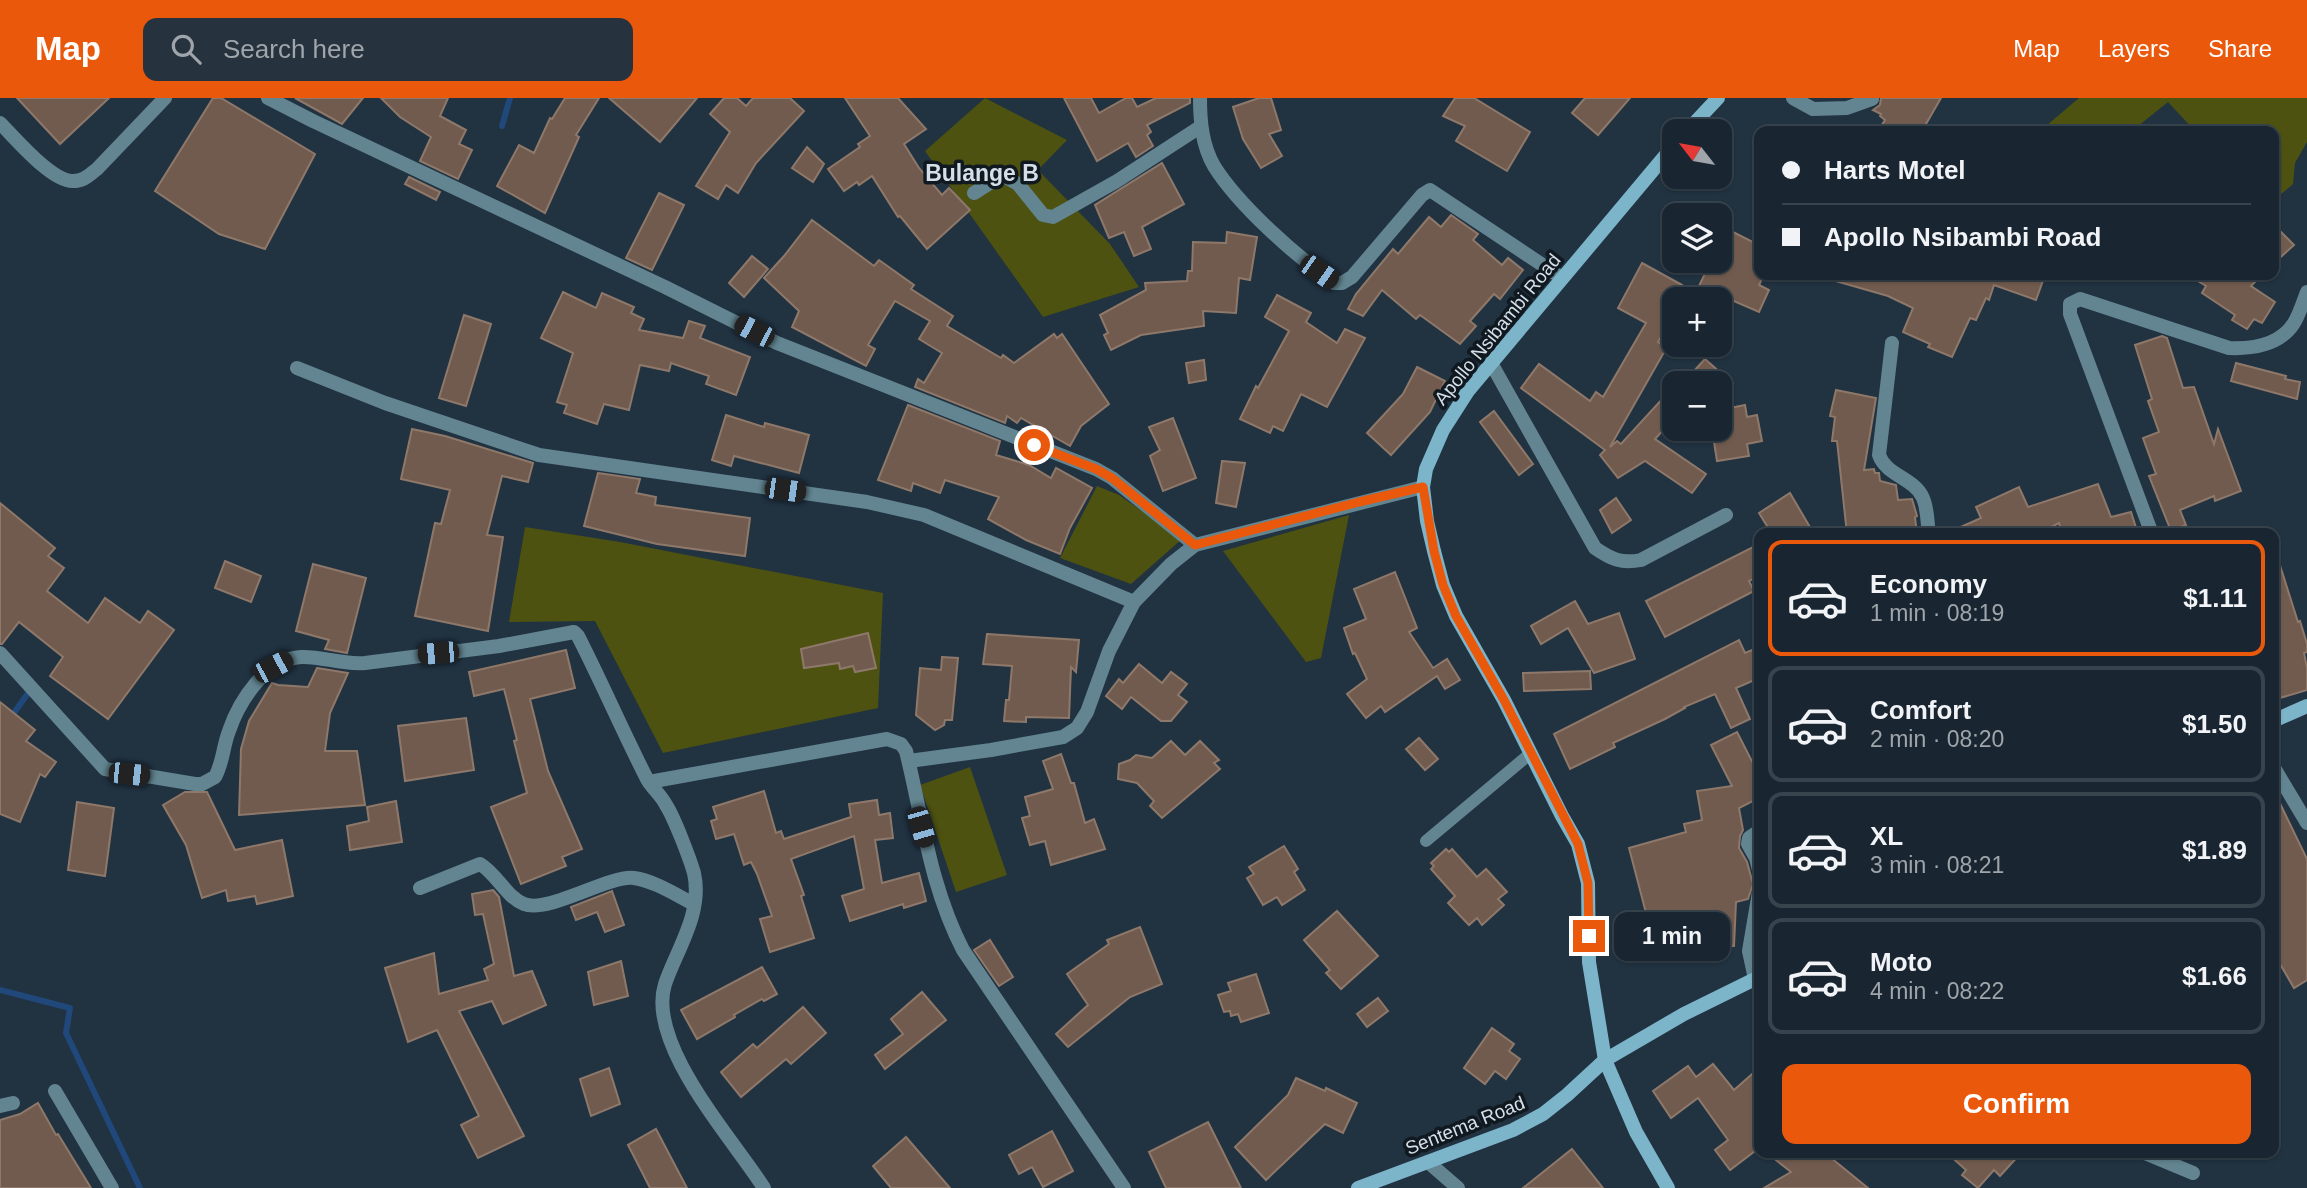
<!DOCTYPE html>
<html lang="en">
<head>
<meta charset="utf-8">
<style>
  body { margin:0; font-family:Helvetica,sans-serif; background:#26323d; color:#f1f3f6; height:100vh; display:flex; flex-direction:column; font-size:26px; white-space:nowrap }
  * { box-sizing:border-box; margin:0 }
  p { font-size:23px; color:#9fa5ab }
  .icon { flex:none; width:38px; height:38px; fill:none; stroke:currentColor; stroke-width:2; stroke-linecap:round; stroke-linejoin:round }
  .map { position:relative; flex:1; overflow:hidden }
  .drawer { position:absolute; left:1754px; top:430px; width:525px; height:630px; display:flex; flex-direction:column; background:#192631; border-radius:14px; box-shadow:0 2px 5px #0004,0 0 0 2px #37434d }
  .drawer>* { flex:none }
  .guide { position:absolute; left:1754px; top:28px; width:525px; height:154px; border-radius:14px; box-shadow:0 2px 5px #0004,0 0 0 2px #37434d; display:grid; align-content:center; height:154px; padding:0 28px; background:#192631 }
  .needle { width:46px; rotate:301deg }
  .controls { position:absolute; left:1662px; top:21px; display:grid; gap:14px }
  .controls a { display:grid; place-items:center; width:70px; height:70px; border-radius:14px; background:#192631; box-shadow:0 2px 5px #0004,0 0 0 2px #37434d; font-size:35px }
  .end { position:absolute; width:32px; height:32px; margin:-16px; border:9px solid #ea580c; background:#fff; box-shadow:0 0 0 4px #fff }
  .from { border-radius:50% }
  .bubble { position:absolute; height:49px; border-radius:14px; background:#192631; box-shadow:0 2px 5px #0004,0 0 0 2px #37434d; font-size:23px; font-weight:800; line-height:49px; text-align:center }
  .car { position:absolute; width:21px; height:42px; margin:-21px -10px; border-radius:9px; box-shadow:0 0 5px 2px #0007; background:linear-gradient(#222 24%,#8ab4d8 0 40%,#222 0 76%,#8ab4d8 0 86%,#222 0) }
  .guide b { display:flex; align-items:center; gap:24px; height:66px; font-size:26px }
  .guide b+b { border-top:2px solid #37434d }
  .guide i { width:18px; height:18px; background:#f1f3f6 }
  ul { padding:12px 0 0; list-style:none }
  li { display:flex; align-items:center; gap:21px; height:116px; margin:0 14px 10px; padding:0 14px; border:4px solid #37434d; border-radius:14px }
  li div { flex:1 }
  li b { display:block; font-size:26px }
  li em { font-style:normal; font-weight:800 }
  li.current { border-color:#ea580c }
  li>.icon { width:63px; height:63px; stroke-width:1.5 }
  .cta { display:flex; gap:14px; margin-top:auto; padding:14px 28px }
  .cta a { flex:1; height:80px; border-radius:14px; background:#ea580c; color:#fff; font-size:28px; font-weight:800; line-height:80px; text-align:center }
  header { display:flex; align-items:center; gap:42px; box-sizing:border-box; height:98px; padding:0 35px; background:#ea580c; color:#fff }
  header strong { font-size:33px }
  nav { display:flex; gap:38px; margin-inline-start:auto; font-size:24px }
  .search { width:490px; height:63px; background:#26323d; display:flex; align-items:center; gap:18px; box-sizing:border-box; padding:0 24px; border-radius:14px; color:#9fa5ab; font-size:26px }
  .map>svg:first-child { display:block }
</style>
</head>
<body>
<header>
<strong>Map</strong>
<div class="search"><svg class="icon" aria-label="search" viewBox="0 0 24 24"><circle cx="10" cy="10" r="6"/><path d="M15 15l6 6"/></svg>Search here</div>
<nav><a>Map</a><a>Layers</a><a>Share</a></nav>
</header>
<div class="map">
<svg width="2307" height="1090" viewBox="0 0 2307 1090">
  <rect width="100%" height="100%" fill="#213241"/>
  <g fill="#4d5211">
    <polygon points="985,0 1067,42 1038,72 1110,146 1139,189 1043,219 925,53"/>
    <polygon points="2079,0 2307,0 2307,44 2295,65 2293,86 2273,103 2273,33 2195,33 2168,4 2132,33 2040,33"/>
    <polygon points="1097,388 1119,397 1182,441 1131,486 1060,460"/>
    <polygon points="1349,417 1321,560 1306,564 1223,453"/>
    <polygon points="525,429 620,444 883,495 878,610 663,655 595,523 509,524"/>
    <polygon points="970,669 1007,777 956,794 920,687"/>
  </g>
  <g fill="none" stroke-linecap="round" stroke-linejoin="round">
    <g stroke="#21487a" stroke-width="6">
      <polyline points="502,28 510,0"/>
      <polyline points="11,619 31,591"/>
      <polyline points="0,892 70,910 66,935 140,1090"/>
    </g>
  </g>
  <g fill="#715b4e" stroke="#8e786a" stroke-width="2">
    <polygon points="17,0 109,0 60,46"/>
    <polygon points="213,0 221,0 315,56 265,151 219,136 155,93"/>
    <polygon points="295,0 363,0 342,26"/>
    <polygon points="381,0 448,0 440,18 466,32 459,46 472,52 458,81 420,63 431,39 400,19"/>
    <polygon points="565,0 599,0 576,37 579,39 545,115 497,88 519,47 534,55 550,20 552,21"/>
    <polygon points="609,0 697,0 660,44"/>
    <polygon points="724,0 737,0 746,8 753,0 790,0 804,13 756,65 738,95 726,87 718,101 696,88 730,34 710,16"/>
    <polygon points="845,0 898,0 926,31 904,46 919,70 942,97 949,90 970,112 927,151 900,118 898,119 872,78 859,87 857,84 844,93 828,71 860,49 858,46 870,38"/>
    <polygon points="1064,0 1091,0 1099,15 1126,0 1132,0 1137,9 1156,0 1190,0 1190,5 1147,27 1151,34 1147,37 1153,48 1136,59 1128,45 1097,63"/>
    <polygon points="1259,0 1271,0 1281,32 1269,36 1282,58 1261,70 1243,41 1233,9"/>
    <polygon points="1455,0 1474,0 1530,34 1507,73 1456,43 1465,28 1443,18"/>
    <polygon points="1585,0 1630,0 1598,37 1572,15"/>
    <polygon points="1881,0 1941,0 1922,33 1878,33 1885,22 1880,18 1881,16 1873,12 1880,7"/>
    <polygon points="807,49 824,66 813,84 792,70"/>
    <polygon points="1162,65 1184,106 1142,129 1151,151 1134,158 1124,134 1109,140 1095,107"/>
    <polygon points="409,79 440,94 436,102 405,86"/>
    <polygon points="659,95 684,107 652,172 626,160"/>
    <polygon points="1451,117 1478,136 1473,142 1502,167 1508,160 1523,172 1500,201 1494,196 1470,223 1476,228 1460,246 1420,217 1416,221 1382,192 1363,218 1348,211 1356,196 1393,151 1398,156 1429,119 1441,129"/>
    <polygon points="812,122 874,168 879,162 914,187 911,191 953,218 947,228 1001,260 1003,257 1014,265 1054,236 1057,240 1062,236 1109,306 1081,328 1070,348 1021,320 1017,325 1007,318 1005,325 915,289 918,281 924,285 942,255 919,241 930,223 895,203 868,247 875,251 866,268 792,229 799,213 764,180 784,158"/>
    <polygon points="2273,126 2294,147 2273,166"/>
    <polygon points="1727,131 1759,147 1759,177 1764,177 1759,187 1769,192 1759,214 1699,188 1711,163 1720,163 1720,144"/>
    <polygon points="1227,134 1257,139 1250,182 1239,180 1236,215 1203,213 1204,228 1141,237 1111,252 1104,237 1108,235 1100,217 1146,192 1145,185 1187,183 1188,173 1192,173 1193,144 1226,145"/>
    <polygon points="752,158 768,171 744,199 729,185"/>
    <polygon points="1642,165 1682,187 1667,213 1673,217 1658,244 1667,249 1610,349 1617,343 1621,346 1675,287 1675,319 1655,341 1706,376 1692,395 1645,363 1618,380 1600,357 1605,352 1521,290 1539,266 1590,303 1596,294 1603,299 1646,225 1618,210"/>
    <polygon points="1832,177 2045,177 2036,202 1994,187 1989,202 1986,200 1976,222 1970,220 1952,259 1928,249 1930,246 1903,234 1913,210 1888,198 1832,182"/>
    <polygon points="2188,177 2262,177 2251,188 2275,204 2262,225 2254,221 2247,231 2232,222 2235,217 2202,195 2206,188"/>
    <polygon points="563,194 596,210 602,195 634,209 631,215 644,221 639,232 683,240 689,223 705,228 700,240 750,259 736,297 706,286 709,278 671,265 669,273 640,267 629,312 604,306 597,326 564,315 567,307 557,304 573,255 541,240"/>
    <polygon points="1277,197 1311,215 1306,224 1337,245 1345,231 1365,240 1327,309 1301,296 1283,333 1273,328 1270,335 1240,321 1256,288 1258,290 1289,233 1265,219"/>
    <polygon points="464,217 491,226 466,308 439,300"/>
    <polygon points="2162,238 2167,240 2183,290 2194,289 2214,346 2218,331 2241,393 2215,403 2214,398 2180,412 2186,427 2171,433 2149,378 2156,376 2143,340 2159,334 2148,303 2152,301 2135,247"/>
    <polygon points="1705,261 1732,285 1683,285"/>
    <polygon points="1204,262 1206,282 1189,285 1186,265"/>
    <polygon points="2236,265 2286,278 2285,281 2300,284 2297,301 2231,283"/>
    <polygon points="1417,269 1445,283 1430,314 1391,357 1367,335 1403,296"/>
    <polygon points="1836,292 1876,300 1864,372 1874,371 1875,375 1879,375 1880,383 1896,387 1898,402 1912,401 1917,418 1915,419 1917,436 1847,436 1837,343 1832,343 1835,319 1830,318"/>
    <polygon points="908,307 1000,343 996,357 1029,367 1051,380 1056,370 1092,390 1070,430 1060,456 1026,442 988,421 999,399 945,382 940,395 913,385 911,393 878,382"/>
    <polygon points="1745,307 1747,319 1757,317 1762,343 1747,346 1749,358 1717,363 1712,331 1720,331 1720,312"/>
    <polygon points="1494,313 1533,366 1519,377 1480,324"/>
    <polygon points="726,317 764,329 765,325 809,337 799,375 734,358 731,368 712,362"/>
    <polygon points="1173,320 1196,380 1163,393 1150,358 1160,352 1149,329"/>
    <polygon points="412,331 445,338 533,365 528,384 502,378 487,437 503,439 488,533 415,518 435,425 441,426 450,392 401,381"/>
    <polygon points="1222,363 1245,365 1236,409 1216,405"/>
    <polygon points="598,375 640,381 636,395 656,399 655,407 750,420 745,458 657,446 584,428"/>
    <polygon points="2098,386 2111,419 2131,414 2138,436 2062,436 2059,425 2038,436 1945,436 1981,420 1976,409 2019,389 2028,409"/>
    <polygon points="1790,395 1814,436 1772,436 1759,415"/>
    <polygon points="1616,400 1631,422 1612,435 1600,412"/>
    <polygon points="0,405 55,450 48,458 64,470 47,493 88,525 105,500 140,525 148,513 174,532 108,621 50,578 63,559 19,524 2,546 0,546"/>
    <polygon points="1759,446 1759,478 1749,483 1754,493 1665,539 1646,503"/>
    <polygon points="2273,458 2277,458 2298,524 2300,523 2307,546 2307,554 2304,555 2307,570 2307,592 2273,602"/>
    <polygon points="225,463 261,478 251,504 215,490"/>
    <polygon points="313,466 366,480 347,555 325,551 329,542 296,533"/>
    <polygon points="1395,474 1417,530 1409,534 1433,570 1447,561 1460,582 1445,591 1437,578 1385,614 1381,608 1366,620 1347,596 1367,581 1355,555 1353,556 1344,530 1366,521 1354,491"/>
    <polygon points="1575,503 1588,526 1619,515 1635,561 1594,575 1568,530 1541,546 1531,528"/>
    <polygon points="868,535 876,570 855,574 853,568 840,571 839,565 804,570 801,551"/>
    <polygon points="987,536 1079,542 1076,574 1071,569 1069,620 1026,619 1026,624 1004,623 1006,602 1009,602 1012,568 983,566"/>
    <polygon points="1739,542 1745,555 1752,552 1759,567 1759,580 1736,590 1750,621 1731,630 1715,596 1684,609 1685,610 1665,621 1613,645 1615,649 1570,671 1554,636"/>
    <polygon points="566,552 575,590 530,601 548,673 582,751 562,759 566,768 521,786 491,709 527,695 514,643 517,642 504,591 474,598 469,574"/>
    <polygon points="942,559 958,560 952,622 945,622 944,627 935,632 916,617 920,570 941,572"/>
    <polygon points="1139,566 1162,585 1171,574 1187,586 1178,597 1187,604 1171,623 1161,623 1131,599 1122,611 1106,598 1119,581 1123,585"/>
    <polygon points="317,570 348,575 330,615 325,653 357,653 365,707 239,717 241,651 249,623 272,585 278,587 308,589"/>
    <polygon points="1590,573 1591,591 1524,593 1523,575"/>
    <polygon points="0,604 35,632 26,643 56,664 45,679 40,676 20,724 0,716"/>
    <polygon points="466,620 474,672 405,683 398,628"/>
    <polygon points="1737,634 1759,677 1759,700 1739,710 1743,732 1740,738 1739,750 1747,764 1753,786 1748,801 1736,804 1734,848 1714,847 1713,860 1685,858 1686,845 1629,844 1629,815 1646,815 1629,750 1686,734 1684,726 1702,722 1697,693 1732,688 1711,647"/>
    <polygon points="1419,640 1438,661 1425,672 1406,651"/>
    <polygon points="1171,643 1185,657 1200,643 1219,662 1214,665 1220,671 1162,720 1150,708 1154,703 1137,685 1118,681 1119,666 1130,662 1136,657 1152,660"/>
    <polygon points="1061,656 1071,685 1074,685 1085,725 1094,721 1105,751 1051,767 1045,743 1030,747 1022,720 1030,718 1025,699 1053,691 1043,663"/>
    <polygon points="2273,691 2307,761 2307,882 2294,890 2273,854"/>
    <polygon points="764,693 776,735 781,733 784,741 851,719 849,706 877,702 879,717 890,715 893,740 875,742 882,785 919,775 926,803 904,810 903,806 850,823 842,798 864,791 854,738 791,761 804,797 801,798 814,840 770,854 760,821 772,818 757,776 751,764 744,767 734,736 716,741 711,723 717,721 713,709"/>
    <polygon points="185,694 207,694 235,752 282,742 293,798 257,806 255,798 228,803 226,792 202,800 186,747 163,707"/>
    <polygon points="396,703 402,744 350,752 347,728 369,723 367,709"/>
    <polygon points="77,704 114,710 105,778 68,772"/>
    <polygon points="1284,748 1298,771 1294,774 1305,792 1282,807 1277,799 1263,807 1247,780 1254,776 1249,769"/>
    <polygon points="1446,751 1449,754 1452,751 1477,779 1486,771 1507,794 1498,801 1504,807 1482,827 1477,820 1469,827 1448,805 1455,798 1431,771 1434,768 1431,765"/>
    <polygon points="493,792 499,799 514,878 532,873 546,907 503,926 492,903 459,913 524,1038 478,1060 461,1027 479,1018 437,932 408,944 385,870 434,855 439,896 488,882 484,871 494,866 483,816 475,817 472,796"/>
    <polygon points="612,793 624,827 605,834 597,814 576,822 571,809"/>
    <polygon points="1337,813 1378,858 1341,891 1326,875 1330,872 1304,842"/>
    <polygon points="1140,829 1162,886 1130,899 1068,949 1056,936 1088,907 1067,876 1109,846 1107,842"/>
    <polygon points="990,842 1013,879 999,888 974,852"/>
    <polygon points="621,863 628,898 594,907 588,874"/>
    <polygon points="762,869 777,896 764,903 762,901 734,917 735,919 697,941 681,912"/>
    <polygon points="1256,876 1269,915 1241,924 1238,916 1231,918 1230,913 1224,914 1218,897 1231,893 1228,885"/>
    <polygon points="922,894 946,922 885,971 875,957 903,936 891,921"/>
    <polygon points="1378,900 1388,913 1367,929 1357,916"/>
    <polygon points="803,909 826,935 791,966 786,961 741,999 721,974 753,946 757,950"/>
    <polygon points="1492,930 1514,946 1509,953 1520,961 1506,981 1495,973 1485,986 1464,970"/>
    <polygon points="1713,966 1734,992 1759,970 1759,1050 1730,1072 1715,1052 1728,1042 1698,1000 1671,1020 1653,993 1688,968 1696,979"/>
    <polygon points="609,970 620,1006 591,1018 580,981"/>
    <polygon points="1296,980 1325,993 1326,990 1357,1005 1343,1035 1325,1026 1266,1082 1235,1049 1288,997"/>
    <polygon points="38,1005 56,1037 58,1036 91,1090 0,1090 0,1022 20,1016"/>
    <polygon points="1208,1024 1241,1090 1166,1090 1149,1054"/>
    <polygon points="656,1031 687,1090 650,1090 628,1047"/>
    <polygon points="1052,1033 1073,1073 1043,1089 1032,1069 1019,1076 1009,1057"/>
    <polygon points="906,1039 950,1090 891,1090 873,1068"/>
    <polygon points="1572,1051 1603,1090 1523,1090"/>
    <polygon points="1767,1055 1825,1055 1868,1090 1764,1090 1791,1074"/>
    <polygon points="1947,1055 2021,1055 2000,1078 1994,1072 1978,1090 1962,1077 1966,1072"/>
  </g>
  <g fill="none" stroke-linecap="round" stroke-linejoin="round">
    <polyline stroke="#628591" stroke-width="12" points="1426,743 1531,655"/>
    <g stroke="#628591" stroke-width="14">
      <polyline points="268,0 313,23 665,189 777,245 1096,371 1112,380 1195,447"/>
      <path d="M1200 0C1200 23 1202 47 1214 68 1239 108 1296 158 1334 185H1342L1352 179 1422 97 1430 92 1562 180"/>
      <polyline points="1793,0 1813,11 1847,10 1872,1"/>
      <path d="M0 25C15 40 52 84 73 83 84 83 89 77 97 71L165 0"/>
      <polyline points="974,95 1002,77 1018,86 1043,117 1053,119 1117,83 1200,29"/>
      <path d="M1892 245 1879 357C1886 377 1913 380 1922 398 1928 409 1927 424 1929 436"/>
      <path d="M1491 265 1595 450C1611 461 1621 466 1641 462L1726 417"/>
      <polyline points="297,270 385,305 539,357 867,404 924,417 1134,504"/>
      <path d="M2152 436 2070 216V206L2080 201 2229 250C2253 251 2280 247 2294 225 2300 215 2303 204 2307 194"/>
      <path d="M0 555 105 671 195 686H202L215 679C223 665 223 648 229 633 239 603 266 561 301 559 322 558 341 567 365 565L499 548 574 534 578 538C602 585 623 634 647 681 652 690 661 697 666 707 674 719 690 761 694 775 703 815 677 851 665 886 646 946 733 1041 764 1090"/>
      <polyline points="909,663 991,652 1063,639 1077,630 1087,614 1109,553 1134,504 1171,466 1195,447 1423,389"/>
      <polyline points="2273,668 2307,725"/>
      <path d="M649 684 887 641 901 646 906 653C923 722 930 788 963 852L1124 1090"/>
      <polyline points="1759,733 1749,740 1748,746 1756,760 1759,772"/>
      <path d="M420 790 480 766C497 776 506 799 524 806 548 816 608 777 634 780 655 783 676 797 694 806"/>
      <polyline points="1755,881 1749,853 1759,794"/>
      <polyline points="55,993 112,1090"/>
      <polyline points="0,1008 13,1005"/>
      <polyline points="2145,1055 2193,1075"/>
      <polyline points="1428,1064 1458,1090"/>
    </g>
    <g stroke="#7cb4c9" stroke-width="14">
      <polyline points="1687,33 1718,0"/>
      <polyline points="2273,623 2307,608"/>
      <polyline points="1358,1090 1513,1032 1543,1016 1567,997 1605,962 1684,916 1759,879"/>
      <polyline points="1668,1090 1636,1034 1605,962 1589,864 1588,785 1578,746 1562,718 1504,602 1456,518 1443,487 1434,453 1427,423 1423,389 1426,371 1443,332 1468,293 1675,46"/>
    </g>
  </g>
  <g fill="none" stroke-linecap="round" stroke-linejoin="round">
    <polyline stroke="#ea580c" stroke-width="9" points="1034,347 1096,371 1112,380 1195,447 1359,404 1423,389 1434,453 1443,487 1456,518 1504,602 1578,746 1588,785 1589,838"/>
  </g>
  <g text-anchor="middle" stroke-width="7" stroke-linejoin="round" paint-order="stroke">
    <g font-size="19" fill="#d4dfe9" stroke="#111920">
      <text transform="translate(1497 231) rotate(-51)" y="7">Apollo Nsibambi Road</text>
      <text transform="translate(1465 1027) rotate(-22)" y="7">Sentema Road</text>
    </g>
    <g font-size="23" font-weight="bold" fill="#d4dfe9" stroke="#111920">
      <text x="982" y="83">Bulange B</text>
    </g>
  </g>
</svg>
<div class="controls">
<a><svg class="needle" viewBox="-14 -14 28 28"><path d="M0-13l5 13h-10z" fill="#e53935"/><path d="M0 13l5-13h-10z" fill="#9fa5ab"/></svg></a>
<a><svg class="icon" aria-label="layers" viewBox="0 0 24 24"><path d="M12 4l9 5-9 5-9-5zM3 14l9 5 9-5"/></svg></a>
<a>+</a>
<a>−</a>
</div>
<i class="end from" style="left:1034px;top:347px"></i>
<i class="end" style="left:1589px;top:838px"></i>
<div class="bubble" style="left:1614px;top:814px;width:116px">1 min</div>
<i class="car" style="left:1319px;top:174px;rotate:125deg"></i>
<i class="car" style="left:754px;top:233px;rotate:297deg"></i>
<i class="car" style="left:785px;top:392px;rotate:98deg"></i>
<i class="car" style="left:438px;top:555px;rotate:265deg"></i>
<i class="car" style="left:273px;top:569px;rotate:62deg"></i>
<i class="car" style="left:129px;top:676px;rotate:96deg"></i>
<i class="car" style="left:921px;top:729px;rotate:164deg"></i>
<div class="guide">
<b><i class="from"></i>Harts Motel</b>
<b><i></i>Apollo Nsibambi Road</b>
</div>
<section class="drawer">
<ul>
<li class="current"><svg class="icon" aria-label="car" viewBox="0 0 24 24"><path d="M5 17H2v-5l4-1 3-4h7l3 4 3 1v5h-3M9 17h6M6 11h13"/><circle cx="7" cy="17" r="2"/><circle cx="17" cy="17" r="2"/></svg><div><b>Economy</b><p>1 min · 08:19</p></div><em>$1.11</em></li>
<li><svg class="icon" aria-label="car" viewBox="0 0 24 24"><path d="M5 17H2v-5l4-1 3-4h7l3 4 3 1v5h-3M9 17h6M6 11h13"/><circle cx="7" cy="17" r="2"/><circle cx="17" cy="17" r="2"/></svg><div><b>Comfort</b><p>2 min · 08:20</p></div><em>$1.50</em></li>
<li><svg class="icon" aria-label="car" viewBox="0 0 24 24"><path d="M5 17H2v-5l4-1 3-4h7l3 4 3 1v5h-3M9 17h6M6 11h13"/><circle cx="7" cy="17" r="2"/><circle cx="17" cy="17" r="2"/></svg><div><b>XL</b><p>3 min · 08:21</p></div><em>$1.89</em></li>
<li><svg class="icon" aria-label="car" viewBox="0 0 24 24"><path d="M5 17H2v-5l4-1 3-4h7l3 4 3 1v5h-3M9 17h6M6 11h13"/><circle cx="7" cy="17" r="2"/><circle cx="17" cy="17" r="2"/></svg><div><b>Moto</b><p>4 min · 08:22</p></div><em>$1.66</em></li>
</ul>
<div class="cta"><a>Confirm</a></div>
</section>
</div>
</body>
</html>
